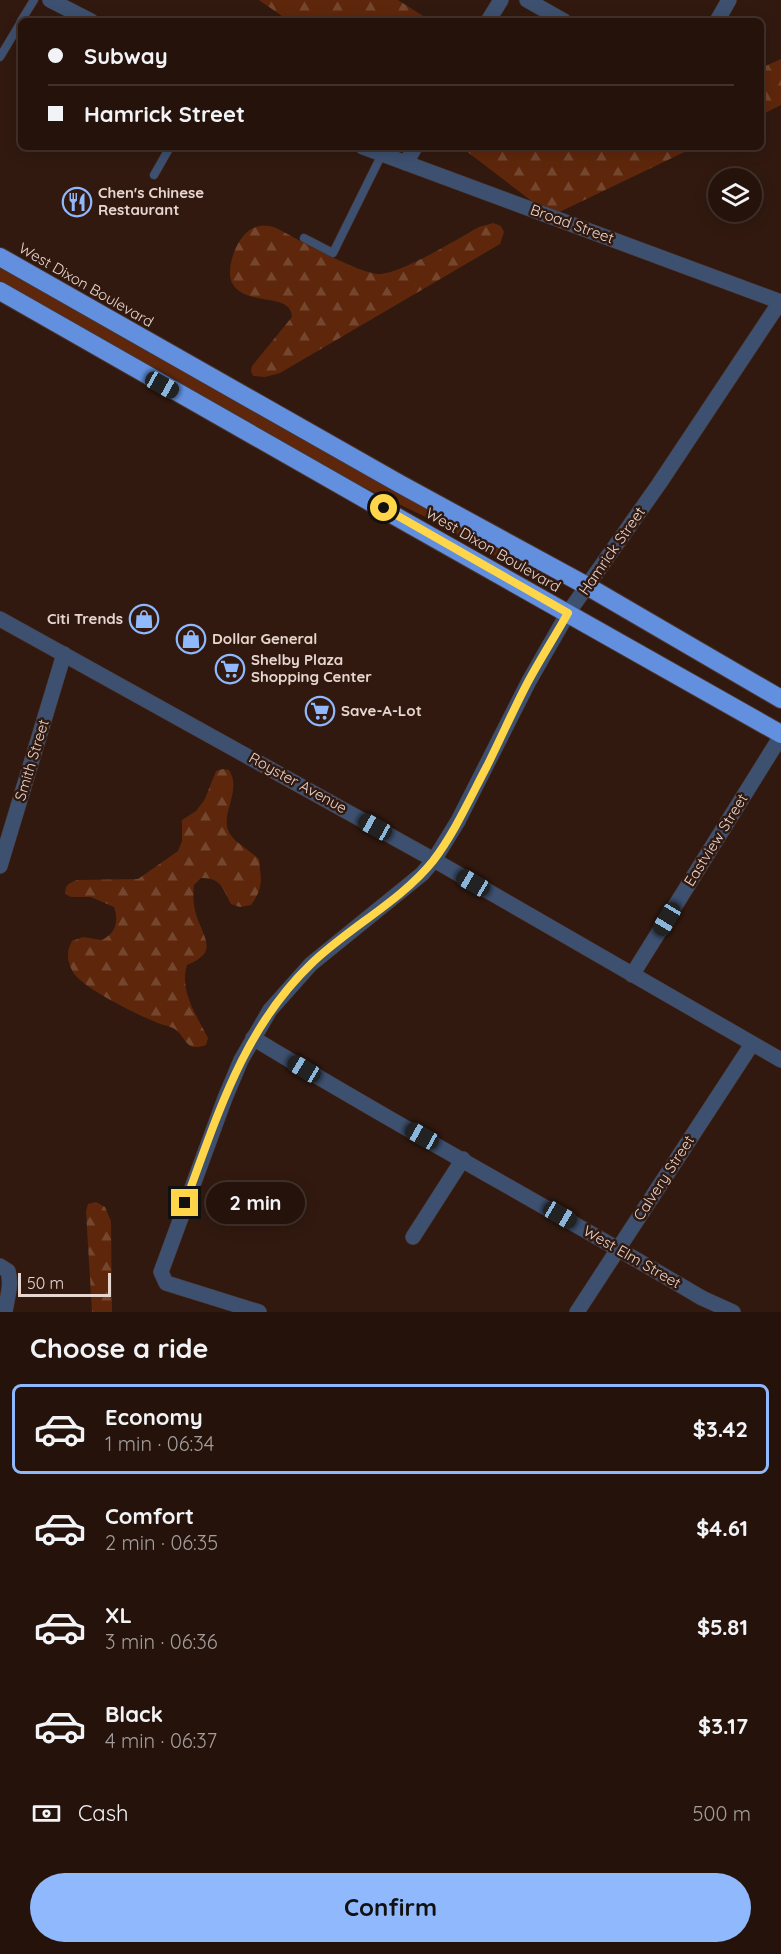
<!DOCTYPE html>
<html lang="en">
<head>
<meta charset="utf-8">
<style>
  body { margin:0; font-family:Quicksand,sans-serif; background:#312019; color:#f1f3f6; height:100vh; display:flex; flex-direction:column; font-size:22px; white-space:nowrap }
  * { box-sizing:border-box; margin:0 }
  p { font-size:20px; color:#a39e9d }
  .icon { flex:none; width:33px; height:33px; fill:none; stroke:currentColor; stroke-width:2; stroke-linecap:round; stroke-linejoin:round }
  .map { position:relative; height:1312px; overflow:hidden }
  .side { display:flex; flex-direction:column; background:#25130b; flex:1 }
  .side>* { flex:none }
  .hud { position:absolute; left:18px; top:18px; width:746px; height:132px; border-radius:9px; box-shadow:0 3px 15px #0003,0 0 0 2px #42322c; display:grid; align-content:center; height:132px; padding:0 30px; background:#25130b }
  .tools { position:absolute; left:708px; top:168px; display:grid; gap:12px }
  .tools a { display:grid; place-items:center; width:54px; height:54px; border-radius:50%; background:#25130b; box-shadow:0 3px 15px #0003,0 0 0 2px #42322c; font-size:30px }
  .scale { position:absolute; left:18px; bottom:15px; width:93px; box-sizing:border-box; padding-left:6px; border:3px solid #e7d6cf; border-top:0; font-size:16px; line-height:21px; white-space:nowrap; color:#e7d6cf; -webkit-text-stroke:4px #31190f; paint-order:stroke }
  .end { position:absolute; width:27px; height:27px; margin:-14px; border:8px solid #ffd54a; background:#111; box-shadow:0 0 0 3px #111 }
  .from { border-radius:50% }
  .bubble { position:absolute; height:42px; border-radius:21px; background:#25130b; box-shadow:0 3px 15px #0003,0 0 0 2px #42322c; font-size:20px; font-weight:700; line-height:42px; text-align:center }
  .car { position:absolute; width:18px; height:36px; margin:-18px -9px; border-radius:8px; box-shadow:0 0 4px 2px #0007; background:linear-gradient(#222 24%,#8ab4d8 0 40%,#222 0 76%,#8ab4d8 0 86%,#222 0) }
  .hud b { display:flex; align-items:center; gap:21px; height:57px; font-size:22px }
  .hud b+b { border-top:2px solid #42322c }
  .hud i { width:15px; height:15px; background:#f1f3f6 }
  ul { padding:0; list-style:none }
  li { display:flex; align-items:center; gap:18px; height:90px; margin:0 12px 9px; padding:0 18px; border:3px solid transparent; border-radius:9px }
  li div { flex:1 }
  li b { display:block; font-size:22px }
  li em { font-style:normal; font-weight:700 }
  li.on { border-color:#90b8fd }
  li>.icon { width:54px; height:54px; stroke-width:1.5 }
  h2 { padding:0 30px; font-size:27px; line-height:72px }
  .pay { display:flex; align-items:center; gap:15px; height:66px; padding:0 30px; font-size:22px }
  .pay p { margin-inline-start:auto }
  .button { display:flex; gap:12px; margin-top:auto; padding:12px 30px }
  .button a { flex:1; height:69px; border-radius:36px; background:#90b8fd; color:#111; font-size:24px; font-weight:700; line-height:69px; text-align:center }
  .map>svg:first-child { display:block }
</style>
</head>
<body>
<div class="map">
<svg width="781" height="1312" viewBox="0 0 781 1312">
  <defs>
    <pattern id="forest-firs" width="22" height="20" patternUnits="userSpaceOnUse" patternTransform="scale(1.5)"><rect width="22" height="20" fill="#5e270b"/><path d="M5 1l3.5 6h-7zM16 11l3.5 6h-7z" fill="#75462e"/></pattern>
  </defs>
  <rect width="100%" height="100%" fill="#31190f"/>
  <polygon fill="#5e270b" points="0,262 511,552 558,583 559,587 553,589 436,522 347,479 0,281"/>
  <g fill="url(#forest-firs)">
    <polygon points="259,0 398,0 431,21 289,21"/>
    <polygon points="781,59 781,105 761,115 761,68"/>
    <polygon points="461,147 695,147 551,216"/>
    <path d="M493 223 501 226 504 232 500 244 280 373 265 377 253 376 251 371 252 366 292 317C291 291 246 308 232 283 225 268 237 237 251 229 259 225 265 225 274 227 294 237 359 274 379 274 401 274 457 239 479 227Z"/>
    <path d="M223 769 229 770C243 791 218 816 230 834 236 843 250 851 259 859 261 880 264 887 251 905L240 907 231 904C223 889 221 877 201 878L194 885C193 895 193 904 196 914 203 938 220 952 187 965 179 991 197 1016 208 1038L206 1045C184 1053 187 1036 173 1028 166 1025 158 1024 151 1020 134 1013 81 987 73 972 67 961 66 952 72 941L83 937 102 940C116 933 119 921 114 907L91 897H71L65 894C65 885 69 883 77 880L138 879 178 851 182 841V820L196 811 205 799 216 771Z"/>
    <polygon points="96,1202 105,1207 111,1221 112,1312 92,1312 86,1211 88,1204"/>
  </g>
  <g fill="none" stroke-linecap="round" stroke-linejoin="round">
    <g stroke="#4a332a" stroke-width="9">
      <g id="lane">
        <polyline points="21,21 34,0"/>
        <polyline points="0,57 21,22"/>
        <polyline points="154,175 170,147"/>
        <polyline points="304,238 333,253 382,154"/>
      </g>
    </g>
    <g stroke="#4a332a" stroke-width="16">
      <g id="street">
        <polyline points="50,0 91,21"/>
        <polyline points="527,0 564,21"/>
        <polyline points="488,21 501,0"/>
        <polyline points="717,21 729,0"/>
        <polyline points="363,147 781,302"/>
        <polyline points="406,163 415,147"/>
        <polyline points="0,619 434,860 781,1060"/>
        <polyline points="0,866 64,654"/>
        <polyline points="632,975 781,736"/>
        <path d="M253 1038C401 1128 553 1210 702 1298L733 1312"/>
        <polyline points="413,1237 463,1159"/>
        <path d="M0 1266 8 1271C12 1285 7 1298 5 1312"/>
        <polyline points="259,1312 166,1283 161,1272 225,1098 241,1060 270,1010 311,964 422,874 434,860 458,821 529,681 568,613 659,484 780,302"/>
        <polyline points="577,1312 752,1044"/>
      </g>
    </g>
    <g stroke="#4a332a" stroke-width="20">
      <g id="highway">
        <polyline points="0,257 400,484 587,586 781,699"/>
        <path d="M0 291C259 440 521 587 781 734"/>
      </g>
    </g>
    <use href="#lane" stroke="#3d506f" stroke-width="8"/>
    <use href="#street" stroke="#3d506f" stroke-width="15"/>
    <use href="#highway" stroke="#628fde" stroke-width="18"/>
  </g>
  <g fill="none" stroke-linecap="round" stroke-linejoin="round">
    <path stroke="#ffd54a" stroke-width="8" d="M185 1203C217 1117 243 1029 311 964 348 928 401 901 433 861 455 832 470 798 487 766 501 738 514 708 529 680 541 658 555 636 568 613L384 508"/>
  </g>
  <defs>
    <g id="restaurant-ring" transform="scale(1.5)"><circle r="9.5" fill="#31190f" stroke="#90b8fd" stroke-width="1.5"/><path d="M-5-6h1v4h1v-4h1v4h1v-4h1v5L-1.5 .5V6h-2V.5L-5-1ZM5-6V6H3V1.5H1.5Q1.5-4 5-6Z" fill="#90b8fd"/></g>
    <g id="shop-ring" transform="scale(1.5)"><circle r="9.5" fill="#31190f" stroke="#90b8fd" stroke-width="1.5"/><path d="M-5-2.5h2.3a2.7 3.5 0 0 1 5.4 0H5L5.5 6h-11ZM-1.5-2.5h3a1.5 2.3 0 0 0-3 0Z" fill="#90b8fd"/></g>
    <g id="supermarket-ring" transform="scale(1.5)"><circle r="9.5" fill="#31190f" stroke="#90b8fd" stroke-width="1.5"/><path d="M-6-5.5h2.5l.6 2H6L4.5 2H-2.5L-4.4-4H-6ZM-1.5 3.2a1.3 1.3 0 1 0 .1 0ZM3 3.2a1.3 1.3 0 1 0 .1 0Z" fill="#90b8fd"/></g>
  </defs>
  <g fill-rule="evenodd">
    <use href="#restaurant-ring" x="77" y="202"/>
    <use href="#shop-ring" x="144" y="619"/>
    <use href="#shop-ring" x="191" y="639"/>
    <use href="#supermarket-ring" x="230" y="669"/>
    <use href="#supermarket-ring" x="320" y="711"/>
  </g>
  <g text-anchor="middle" stroke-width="5" stroke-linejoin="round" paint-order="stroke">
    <g font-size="15" font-weight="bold" fill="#e7d6cf" stroke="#31190f" text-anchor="start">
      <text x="98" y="198">Chen's Chinese<tspan x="98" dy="17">Restaurant</tspan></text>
      <text x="123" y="624" text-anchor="end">Citi Trends</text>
      <text x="212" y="644">Dollar General</text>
      <text x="251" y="665">Shelby Plaza<tspan x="251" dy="17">Shopping Center</tspan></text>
      <text x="341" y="716">Save-A-Lot</text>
    </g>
    <g font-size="15" fill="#e7d6cf" stroke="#31190f">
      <text transform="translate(572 224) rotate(20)" y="5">Broad Street</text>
      <text transform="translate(86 285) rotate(30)" y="5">West Dixon Boulevard</text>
      <text transform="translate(493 550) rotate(30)" y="5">West Dixon Boulevard</text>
      <text transform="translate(612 551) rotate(-55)" y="5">Hamrick Street</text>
      <text transform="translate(32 760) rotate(-73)" y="5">Smith Street</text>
      <text transform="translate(298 783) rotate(29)" y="5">Royster Avenue</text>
      <text transform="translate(716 840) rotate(-58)" y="5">Eastview Street</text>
      <text transform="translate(664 1178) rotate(-57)" y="5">Calvery Street</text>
      <text transform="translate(632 1257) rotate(30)" y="5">West Elm Street</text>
    </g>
  </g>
</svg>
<div class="tools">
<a><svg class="icon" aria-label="layers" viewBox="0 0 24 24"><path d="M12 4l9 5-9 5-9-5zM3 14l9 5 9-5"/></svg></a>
</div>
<div class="scale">50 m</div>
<i class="end from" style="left:384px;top:508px"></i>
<i class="end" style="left:185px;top:1203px"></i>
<div class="bubble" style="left:206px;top:1182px;width:99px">2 min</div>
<i class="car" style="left:162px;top:385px;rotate:119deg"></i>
<i class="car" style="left:375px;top:827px;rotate:299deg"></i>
<i class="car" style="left:473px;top:883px;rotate:300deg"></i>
<i class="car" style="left:667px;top:919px;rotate:211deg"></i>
<i class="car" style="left:304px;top:1069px;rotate:301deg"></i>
<i class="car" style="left:422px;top:1136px;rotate:299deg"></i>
<i class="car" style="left:560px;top:1215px;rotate:120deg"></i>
<div class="hud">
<b><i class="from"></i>Subway</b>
<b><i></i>Hamrick Street</b>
</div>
</div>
<section class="side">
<h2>Choose a ride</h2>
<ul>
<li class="on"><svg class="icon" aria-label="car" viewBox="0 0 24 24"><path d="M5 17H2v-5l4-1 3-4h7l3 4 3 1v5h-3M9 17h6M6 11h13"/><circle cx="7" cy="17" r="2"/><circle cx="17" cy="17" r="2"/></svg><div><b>Economy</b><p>1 min · 06:34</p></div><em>$3.42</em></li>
<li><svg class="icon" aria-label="car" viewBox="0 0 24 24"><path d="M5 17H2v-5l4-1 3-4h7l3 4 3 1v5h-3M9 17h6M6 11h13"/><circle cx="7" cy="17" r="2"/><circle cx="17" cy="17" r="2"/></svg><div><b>Comfort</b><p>2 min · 06:35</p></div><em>$4.61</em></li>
<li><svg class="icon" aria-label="car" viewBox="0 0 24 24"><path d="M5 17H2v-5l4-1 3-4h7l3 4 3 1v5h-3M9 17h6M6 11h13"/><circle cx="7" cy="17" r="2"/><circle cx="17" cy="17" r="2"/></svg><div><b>XL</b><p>3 min · 06:36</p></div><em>$5.81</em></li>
<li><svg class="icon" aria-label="car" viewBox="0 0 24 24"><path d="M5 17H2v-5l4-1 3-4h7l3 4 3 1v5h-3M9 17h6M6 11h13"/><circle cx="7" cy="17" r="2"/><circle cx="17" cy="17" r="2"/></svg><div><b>Black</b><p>4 min · 06:37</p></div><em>$3.17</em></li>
</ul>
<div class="pay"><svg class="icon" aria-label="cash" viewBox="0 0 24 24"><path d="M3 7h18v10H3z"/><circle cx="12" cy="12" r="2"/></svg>Cash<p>500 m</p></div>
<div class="button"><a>Confirm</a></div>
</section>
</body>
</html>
